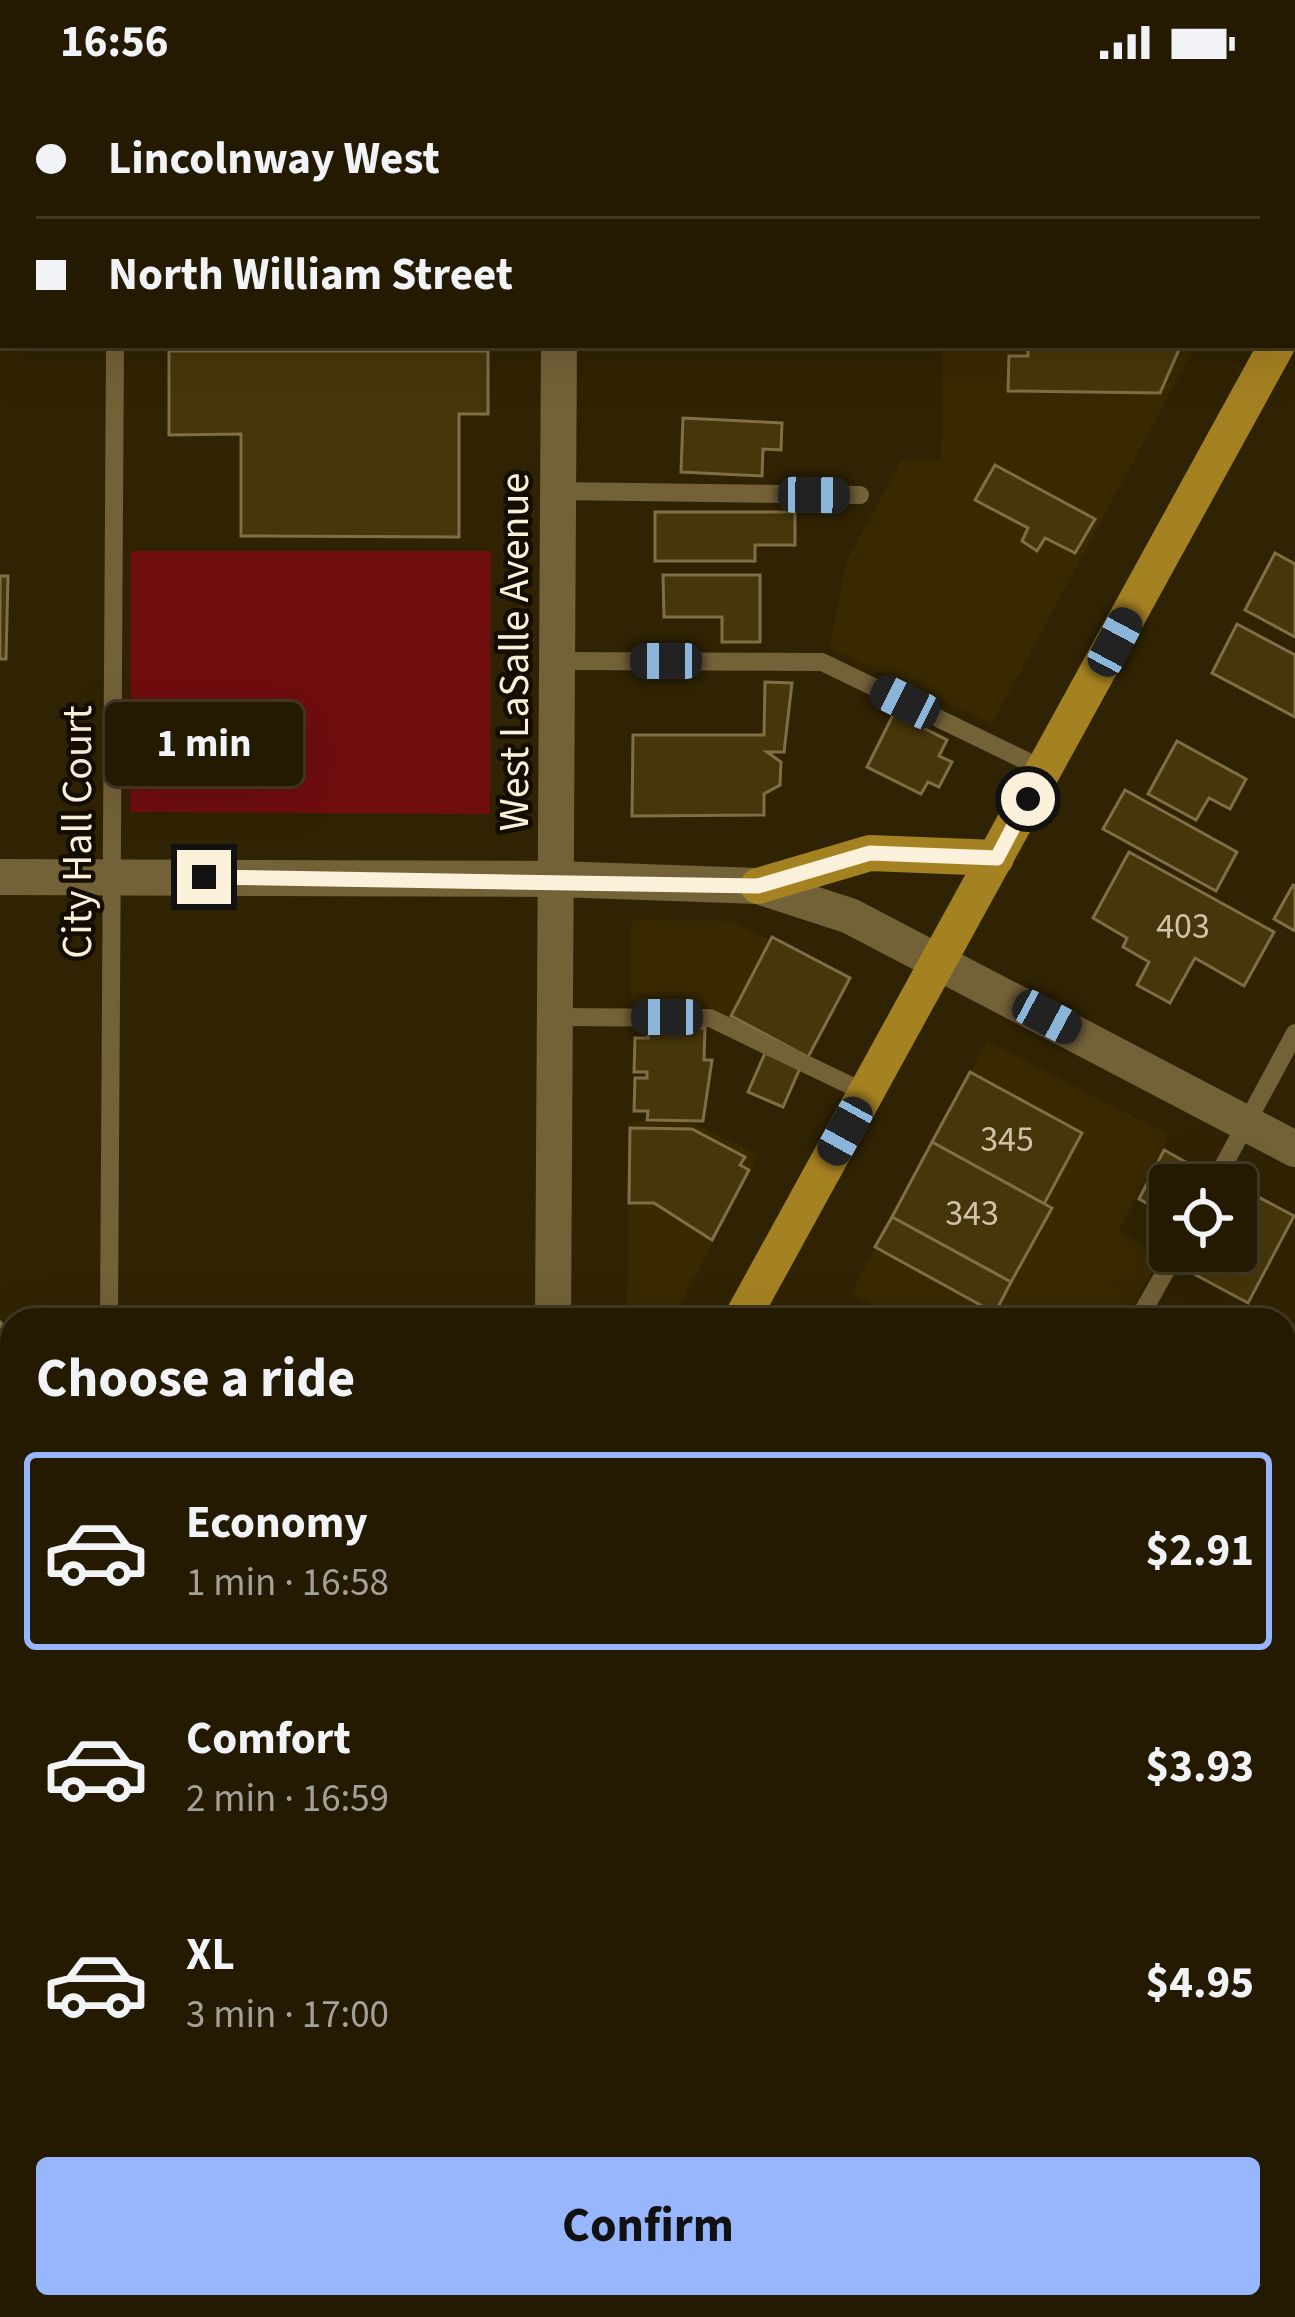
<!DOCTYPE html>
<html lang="en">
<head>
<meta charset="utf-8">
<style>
  body { margin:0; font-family:"Source Sans 3",sans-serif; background:#2c230c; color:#f1f3f6; height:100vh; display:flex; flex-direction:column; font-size:45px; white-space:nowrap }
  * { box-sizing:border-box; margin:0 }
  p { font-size:39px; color:#a3a199 }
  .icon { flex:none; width:66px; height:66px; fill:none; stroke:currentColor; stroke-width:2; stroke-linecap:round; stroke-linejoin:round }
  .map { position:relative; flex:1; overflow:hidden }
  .side { position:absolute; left:0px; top:1224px; width:1296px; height:1011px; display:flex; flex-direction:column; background:#241a02; border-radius:36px 36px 0 0; box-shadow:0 12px 48px #0002,0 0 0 3px #413824 }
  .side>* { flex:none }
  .banner { position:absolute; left:0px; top:0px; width:1296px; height:264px; box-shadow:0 12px 48px #0002,0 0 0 3px #413824; display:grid; align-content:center; height:264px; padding:0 36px; background:#241a02 }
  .buttons { position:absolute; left:1149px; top:1080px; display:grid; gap:24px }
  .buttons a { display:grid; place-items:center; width:108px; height:108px; border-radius:12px; background:#241a02; box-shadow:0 12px 48px #0002,0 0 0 3px #413824; font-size:60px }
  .end { position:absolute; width:54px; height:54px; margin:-27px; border:15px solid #fbf1db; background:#111; box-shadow:0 0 0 6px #111 }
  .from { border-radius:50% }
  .bubble { position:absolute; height:84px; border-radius:12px; background:#241a02; box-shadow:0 12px 48px #0002,0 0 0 3px #413824; font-size:39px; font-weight:700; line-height:84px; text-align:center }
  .car { position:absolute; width:36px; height:72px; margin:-36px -18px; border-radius:15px; box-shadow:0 0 9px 3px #0007; background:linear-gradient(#222 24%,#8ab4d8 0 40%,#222 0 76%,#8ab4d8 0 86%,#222 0) }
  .banner b { display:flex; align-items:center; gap:42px; height:114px; font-size:45px }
  .banner b+b { border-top:3px solid #413824 }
  .banner i { width:30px; height:30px; background:#f1f3f6 }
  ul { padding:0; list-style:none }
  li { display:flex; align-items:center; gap:36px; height:198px; margin:0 24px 18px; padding:0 12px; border:6px solid transparent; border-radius:12px }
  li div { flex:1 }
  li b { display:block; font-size:45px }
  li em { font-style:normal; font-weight:700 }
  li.on { border-color:#98b6fd }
  li>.icon { width:108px; height:108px; stroke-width:1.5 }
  h2 { padding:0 36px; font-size:54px; line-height:144px }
  .primary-button { display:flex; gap:24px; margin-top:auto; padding:24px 36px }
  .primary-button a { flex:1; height:138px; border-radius:12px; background:#98b6fd; color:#111; font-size:48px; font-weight:700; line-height:138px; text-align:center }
  .status { display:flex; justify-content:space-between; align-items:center; height:84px; padding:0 60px; background:#241a02; direction:ltr }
  .status svg { height:33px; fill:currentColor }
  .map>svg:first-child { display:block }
</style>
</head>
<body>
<div class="status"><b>16:56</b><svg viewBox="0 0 49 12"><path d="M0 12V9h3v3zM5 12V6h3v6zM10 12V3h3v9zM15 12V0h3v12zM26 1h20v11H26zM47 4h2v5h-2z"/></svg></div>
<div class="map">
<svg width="1295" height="2233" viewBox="0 0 1295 2233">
  <rect width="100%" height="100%" fill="#302303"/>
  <g fill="#382901">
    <polygon points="943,261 1196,261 992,640 829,564 846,478 901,377 941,376"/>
    <polygon points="637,835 730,837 850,894 808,973 706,922 631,922 631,839"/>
    <polygon points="987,957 1169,1051 1119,1147 1161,1172 1125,1236 902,1236 851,1209"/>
    <polygon points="628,1037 693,1039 759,1071 672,1236 627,1236"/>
    <rect x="1284" y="1656" width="11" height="307"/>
    <rect x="0" y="1658" width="12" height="303"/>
    <polygon points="0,2103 12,2103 12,2223 474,2223 474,2233 0,2233"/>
    <rect x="616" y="2223" width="365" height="10"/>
  </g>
  <polygon fill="#6f0d0f" points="131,467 491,467 490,730 130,728"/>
  <g fill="#47360b" stroke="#806e44" stroke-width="3">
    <polygon points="1028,261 1181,261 1160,309 1008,307 1009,272 1028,272"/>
    <polygon points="169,267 488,267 488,330 459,330 459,453 241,452 241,350 169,351"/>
    <polygon points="683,334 782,339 781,366 763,365 762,392 681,388"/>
    <polygon points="995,381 1095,435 1075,469 1045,454 1037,467 1022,457 1028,444 975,416"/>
    <polygon points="655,428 795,428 795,461 755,461 755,477 655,477"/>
    <polygon points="1275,469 1295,480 1295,553 1245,526"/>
    <polygon points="663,491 760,491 760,558 722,558 722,533 664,533"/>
    <polygon points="0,492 8,492 6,575 0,575"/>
    <polygon points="1237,540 1295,571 1295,633 1212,589"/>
    <polygon points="765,598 792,599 784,668 767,668 781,678 780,701 764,710 764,731 632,732 633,651 764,651"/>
    <polygon points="894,629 947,656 939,672 952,678 939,703 928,698 921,710 867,683"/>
    <polygon points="1177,657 1246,695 1230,725 1209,714 1196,736 1148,710"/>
    <polygon points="1125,706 1237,768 1216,807 1103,745"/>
    <polygon points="1129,768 1274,848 1244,902 1195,874 1170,919 1137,901 1149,878 1123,863 1127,854 1093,834"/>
    <polygon points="1293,801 1295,802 1295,847 1274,835"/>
    <polygon points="772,853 850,894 808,973 731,932"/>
    <polygon points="648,944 705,944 704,976 712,976 703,1037 647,1036 648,1027 634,1027 635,994 647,994 647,988 634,988 635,954 648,954"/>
    <polygon points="765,969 800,984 783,1023 748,1008"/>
    <polygon points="970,988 1082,1049 1044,1120 932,1058"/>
    <polygon points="630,1044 692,1045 745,1073 740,1081 749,1086 712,1156 654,1119 629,1119"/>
    <polygon points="932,1058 1052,1124 1011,1198 892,1133"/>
    <polygon points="1164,1066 1202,1087 1194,1101 1170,1101 1170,1143 1154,1135 1159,1126 1139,1115"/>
    <polygon points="1240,1103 1294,1132 1248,1219 1194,1190 1206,1167 1236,1167"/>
    <polygon points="892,1133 1011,1198 995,1229 875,1163"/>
    <polygon points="0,1237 4,1245 12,1246 12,1317 2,1318 2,1435 12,1435 12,1480 0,1481"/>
    <polygon points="1291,1257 1295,1259 1295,1309 1284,1302 1284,1270"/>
    <polygon points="1284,1332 1295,1338 1295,1385 1284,1380"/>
    <polygon points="12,1529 12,1624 10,1624 0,1623 0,1530"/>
    <polygon points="1293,1770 1295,1770 1295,1962 1293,1961"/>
    <polygon points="0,2110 12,2110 12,2223 88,2223 88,2233 0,2233"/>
    <polygon points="272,2223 471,2223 471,2233 271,2233"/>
    <rect x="662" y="2223" width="69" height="10"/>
    <rect x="858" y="2223" width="59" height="10"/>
  </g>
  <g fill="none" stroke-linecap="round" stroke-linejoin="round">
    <g stroke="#736138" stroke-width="18">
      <polyline points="116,3 116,0"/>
      <polyline points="937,3 937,0"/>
      <polyline points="558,407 860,411"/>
      <polyline points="557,577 822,578 1043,685"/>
      <polyline points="555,933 710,934 866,1009"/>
      <polyline points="1213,1101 1295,949"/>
      <polyline points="109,1236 115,261"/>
      <polyline points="1138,1236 1177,1167"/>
      <polyline points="1284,1537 1295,1543"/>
      <polyline points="0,1646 12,1646"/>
      <polyline points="1284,1646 1295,1646"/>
      <polyline points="647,2233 648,2223"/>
      <polyline points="990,2233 990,2223"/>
    </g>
    <g stroke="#736138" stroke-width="36">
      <polyline points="562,0 562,3"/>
      <polyline points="553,1236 559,261"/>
      <polyline points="0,2037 12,2037"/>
      <polyline points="1284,2038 1295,2038"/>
    </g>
    <polyline stroke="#736138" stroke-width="36" points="0,793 557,795 758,802 850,832 1295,1065"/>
    <g stroke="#a48121" stroke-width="36">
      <polyline points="1293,232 1295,228"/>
      <polyline points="758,802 870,769 996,774"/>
      <polyline points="741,1236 1277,261"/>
      <polyline points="541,2223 541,2233"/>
    </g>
  </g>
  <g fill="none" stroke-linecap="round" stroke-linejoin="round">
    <polyline stroke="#fbf1db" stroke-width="15" points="204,793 758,802 870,769 997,774 1028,715"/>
  </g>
  <g text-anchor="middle" stroke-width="9" stroke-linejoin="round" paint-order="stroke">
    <g font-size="36" fill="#cec2a7">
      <text x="1183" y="854">403</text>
      <text x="1007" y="1067">345</text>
      <text x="972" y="1141">343</text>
    </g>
    <g font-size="42" fill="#fbf1db" stroke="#140d01">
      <text transform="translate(513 568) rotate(-90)" y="15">West LaSalle Avenue</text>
      <text transform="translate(76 748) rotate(-90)" y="15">City Hall Court</text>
    </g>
  </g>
</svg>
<div class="buttons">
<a><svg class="icon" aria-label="locate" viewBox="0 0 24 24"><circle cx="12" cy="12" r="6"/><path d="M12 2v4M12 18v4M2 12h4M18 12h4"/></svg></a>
</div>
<i class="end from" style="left:1028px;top:715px"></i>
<i class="end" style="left:204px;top:793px"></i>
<div class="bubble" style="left:105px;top:618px;width:198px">1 min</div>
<i class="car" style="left:814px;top:411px;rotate:91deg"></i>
<i class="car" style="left:1115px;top:558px;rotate:28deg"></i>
<i class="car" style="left:666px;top:577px;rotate:270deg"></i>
<i class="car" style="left:905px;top:618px;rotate:296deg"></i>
<i class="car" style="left:667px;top:933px;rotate:270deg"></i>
<i class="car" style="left:1047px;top:933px;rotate:118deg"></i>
<i class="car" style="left:845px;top:1047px;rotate:209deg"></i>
<div class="banner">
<b><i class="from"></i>Lincolnway West</b>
<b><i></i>North William Street</b>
</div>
<section class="side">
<h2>Choose a ride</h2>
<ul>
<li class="on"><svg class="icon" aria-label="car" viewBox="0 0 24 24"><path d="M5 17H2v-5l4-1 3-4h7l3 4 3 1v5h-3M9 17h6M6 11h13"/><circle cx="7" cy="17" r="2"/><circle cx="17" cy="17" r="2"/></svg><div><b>Economy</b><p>1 min · 16:58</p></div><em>$2.91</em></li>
<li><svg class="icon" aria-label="car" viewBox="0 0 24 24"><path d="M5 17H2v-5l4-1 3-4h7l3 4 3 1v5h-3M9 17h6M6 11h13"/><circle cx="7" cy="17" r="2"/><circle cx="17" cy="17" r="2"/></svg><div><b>Comfort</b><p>2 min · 16:59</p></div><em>$3.93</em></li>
<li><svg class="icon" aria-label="car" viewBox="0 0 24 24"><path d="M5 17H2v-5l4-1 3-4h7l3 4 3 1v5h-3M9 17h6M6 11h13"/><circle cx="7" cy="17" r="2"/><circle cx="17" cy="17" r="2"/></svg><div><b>XL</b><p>3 min · 17:00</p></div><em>$4.95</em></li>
</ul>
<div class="primary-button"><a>Confirm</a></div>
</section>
</div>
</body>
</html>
